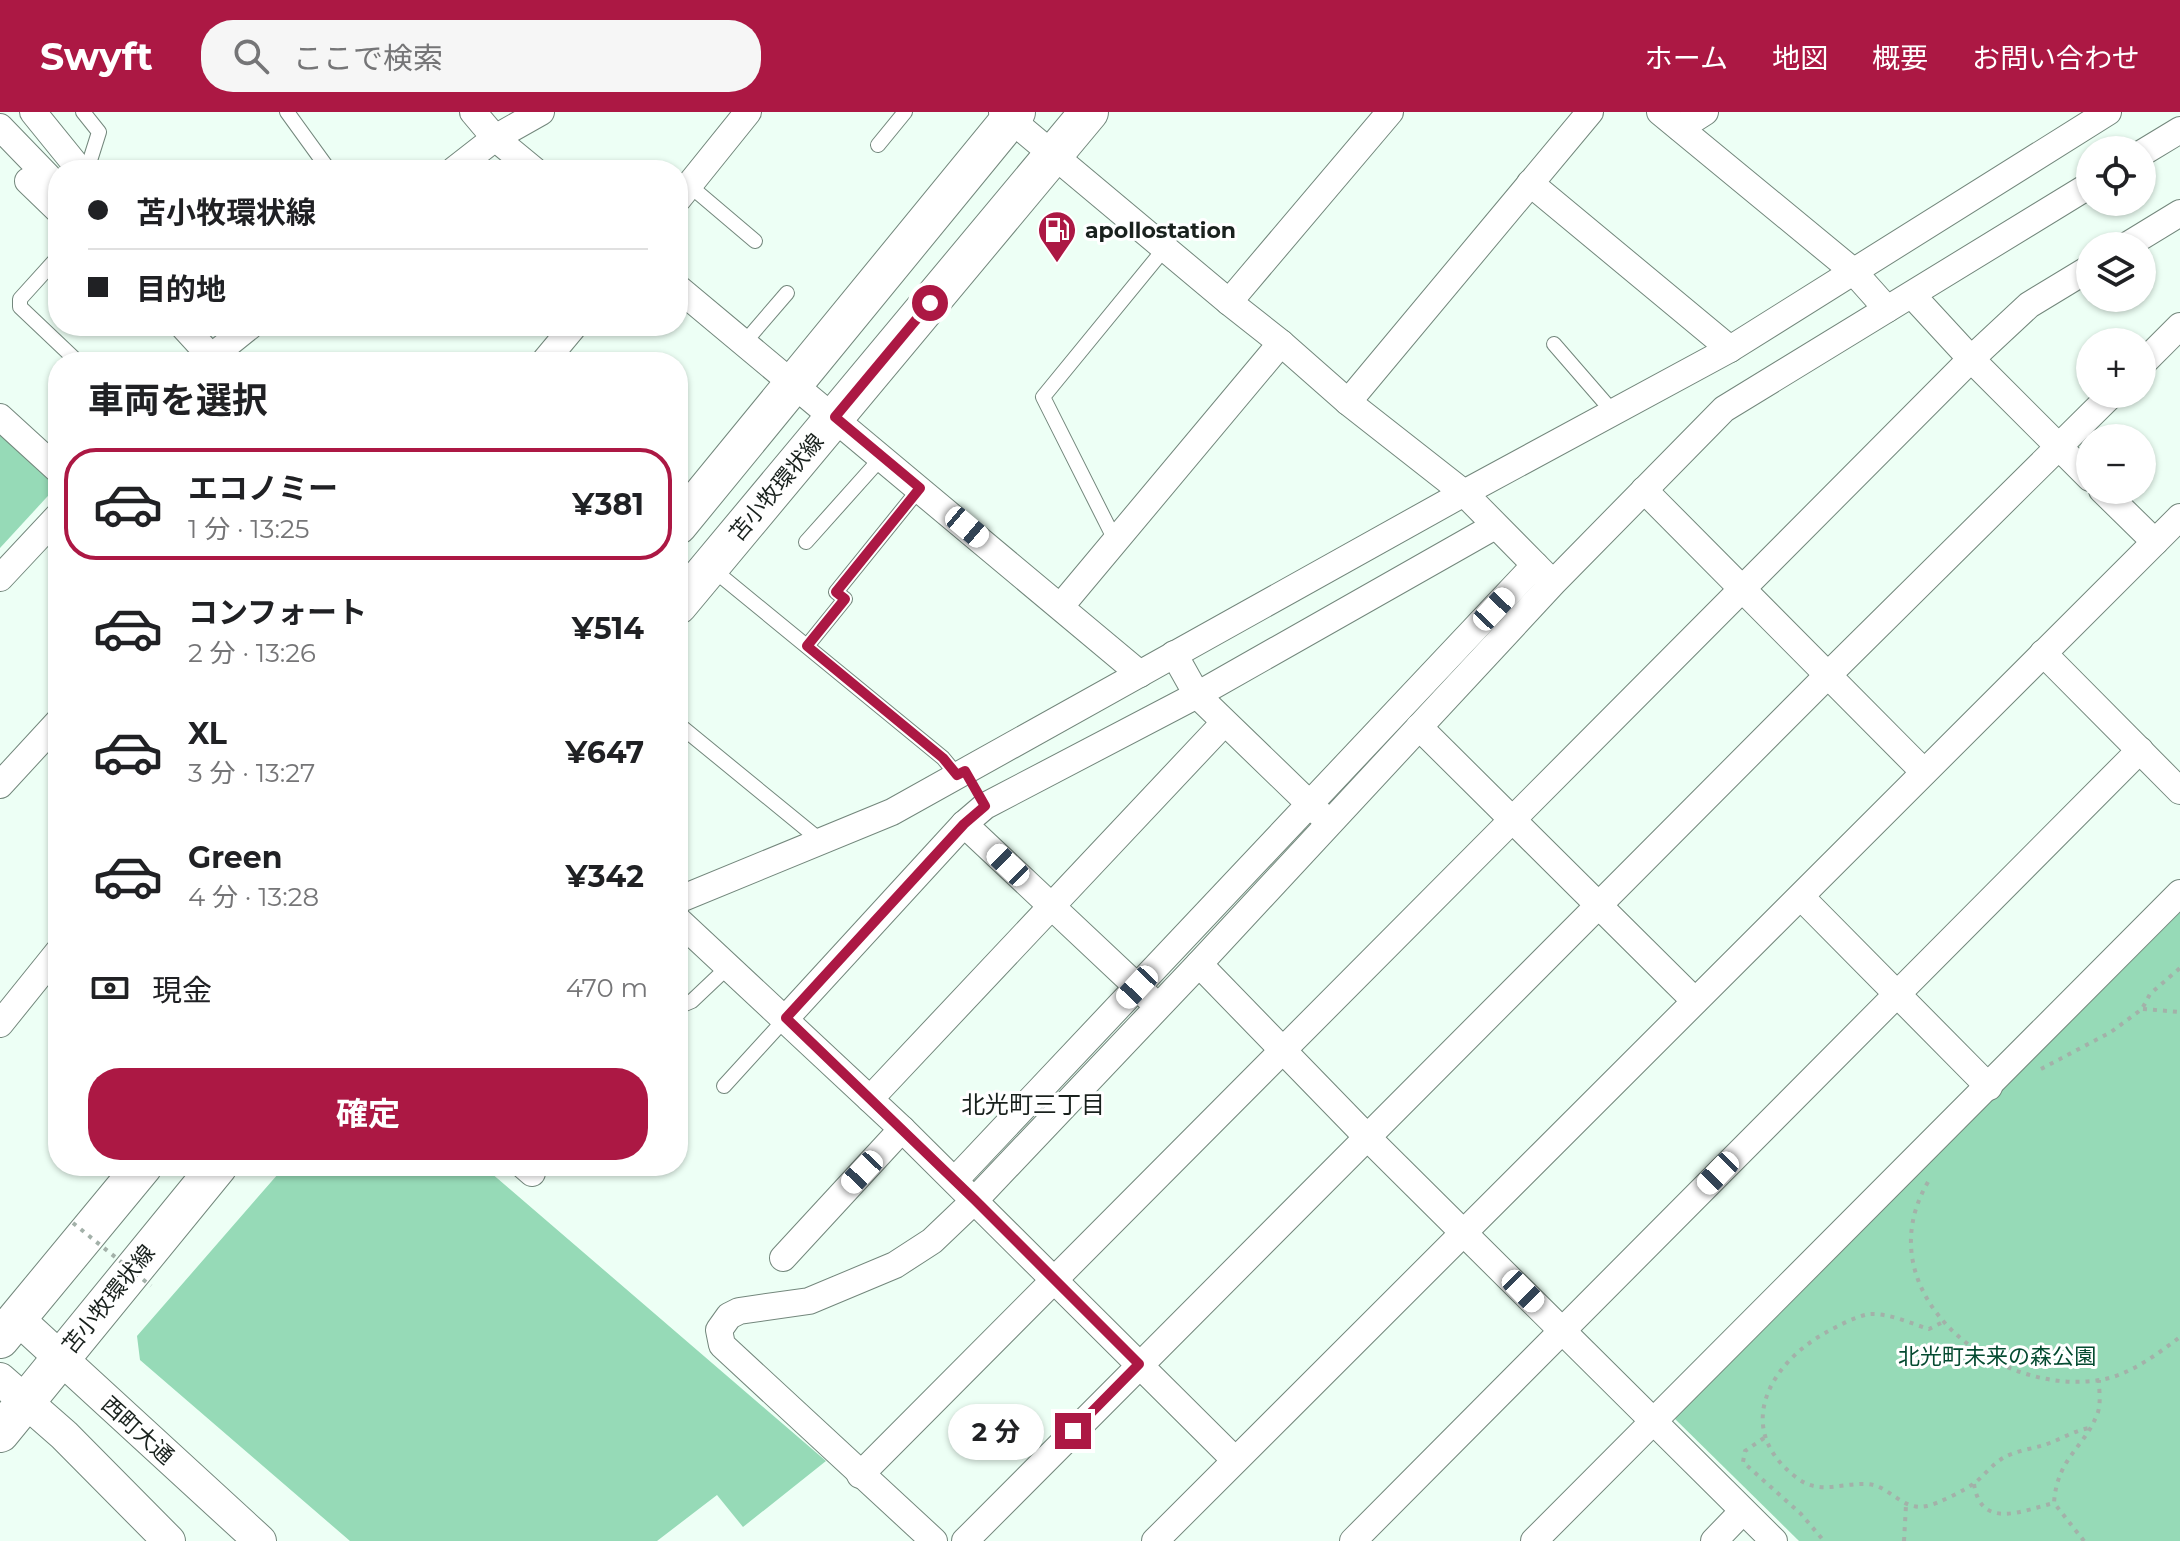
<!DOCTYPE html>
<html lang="ja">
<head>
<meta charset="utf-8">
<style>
  body { margin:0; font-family:Montserrat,"Noto Sans JP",sans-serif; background:#f6f6f6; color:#202124; height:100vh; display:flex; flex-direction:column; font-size:30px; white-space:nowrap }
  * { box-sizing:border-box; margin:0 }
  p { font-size:26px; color:#757577 }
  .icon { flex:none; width:44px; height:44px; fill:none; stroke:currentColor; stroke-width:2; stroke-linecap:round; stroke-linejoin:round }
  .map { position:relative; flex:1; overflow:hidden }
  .sheet { position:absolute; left:48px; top:240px; width:640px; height:824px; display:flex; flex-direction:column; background:#fff; border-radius:32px; box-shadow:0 2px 6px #0004 }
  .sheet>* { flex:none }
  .hud { position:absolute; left:48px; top:48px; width:640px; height:176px; border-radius:32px; box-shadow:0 2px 6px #0004; display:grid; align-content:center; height:176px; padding:0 40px; background:#fff }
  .controls { position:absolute; left:2076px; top:24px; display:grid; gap:16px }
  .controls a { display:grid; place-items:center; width:80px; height:80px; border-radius:50%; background:#fff; box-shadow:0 2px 6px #0004; font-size:40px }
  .end { position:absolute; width:36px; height:36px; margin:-18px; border:10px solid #ac1844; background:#fff; box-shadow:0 0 0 4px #fff }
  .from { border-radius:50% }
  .bubble { position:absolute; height:56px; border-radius:28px; background:#fff; box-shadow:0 2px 6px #0004; font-size:26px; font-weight:700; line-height:56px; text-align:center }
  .car { position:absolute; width:24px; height:48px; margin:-24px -12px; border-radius:10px; box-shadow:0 0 6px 2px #0007; background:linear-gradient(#fff 24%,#345 0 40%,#fff 0 76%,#345 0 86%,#fff 0) }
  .hud b { display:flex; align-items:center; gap:28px; height:76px; font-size:30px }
  .hud b+b { border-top:2px solid #e0e0e0 }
  .hud i { width:20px; height:20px; background:#202124 }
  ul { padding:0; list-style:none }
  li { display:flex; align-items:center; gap:24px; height:112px; margin:0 16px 12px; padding:0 24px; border:4px solid transparent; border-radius:32px }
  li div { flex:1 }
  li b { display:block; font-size:30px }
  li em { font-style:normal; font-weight:700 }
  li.on { border-color:#ac1844 }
  li>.icon { width:72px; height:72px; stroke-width:1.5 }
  h2 { padding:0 40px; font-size:36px; line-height:96px }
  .pay { display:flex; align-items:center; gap:20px; height:88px; padding:0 40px; font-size:30px }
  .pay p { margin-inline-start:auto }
  .cta { display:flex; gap:16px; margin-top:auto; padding:16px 40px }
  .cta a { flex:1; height:92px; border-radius:32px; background:#ac1844; color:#fff; font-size:32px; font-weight:700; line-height:92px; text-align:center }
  header { display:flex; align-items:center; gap:48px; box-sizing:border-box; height:112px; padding:0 40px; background:#ac1844; color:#fff }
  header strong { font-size:38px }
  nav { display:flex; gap:44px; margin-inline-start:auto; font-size:28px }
  .search { width:560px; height:72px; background:#f6f6f6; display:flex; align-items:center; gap:20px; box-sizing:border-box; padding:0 28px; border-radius:32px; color:#757577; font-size:30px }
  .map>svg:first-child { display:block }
</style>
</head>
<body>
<header>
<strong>Swyft</strong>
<div class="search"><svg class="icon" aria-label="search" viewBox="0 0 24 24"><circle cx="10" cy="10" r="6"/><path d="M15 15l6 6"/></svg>ここで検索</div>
<nav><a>ホーム</a><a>地図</a><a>概要</a><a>お問い合わせ</a></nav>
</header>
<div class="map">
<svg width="2180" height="1429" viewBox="0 0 2180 1429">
  <rect width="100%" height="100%" fill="#edfff5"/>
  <g fill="#96dab7">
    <polygon points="0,321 58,373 0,436"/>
    <polygon points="2180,800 2180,1429 1799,1429 1673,1305"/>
    <polygon points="285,1054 483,1054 826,1349 743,1415 717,1383 657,1429 350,1429 140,1248 137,1224"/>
  </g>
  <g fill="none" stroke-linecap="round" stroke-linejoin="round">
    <g stroke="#73877c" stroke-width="16">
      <g id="service">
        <polyline points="83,0 99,20 87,58"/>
        <polyline points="287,0 329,58"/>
        <polyline points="878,33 905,0"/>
        <polyline points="689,73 755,129"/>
        <polyline points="58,145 20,187 20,195 78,250"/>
        <polyline points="744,231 787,181"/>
        <polyline points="1554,232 1613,300"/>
        <polyline points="806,430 882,345"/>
        <polyline points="1116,430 1043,285 1165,136"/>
        <polyline points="710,455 943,646 957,663"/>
        <polyline points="807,534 845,487 836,480 920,376"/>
        <polyline points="678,612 821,729"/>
        <polyline points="678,895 692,889 729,854"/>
        <polyline points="724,974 786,906"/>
      </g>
    </g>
    <g stroke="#73877c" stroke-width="28">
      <g id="minor">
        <polyline points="33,0 80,58"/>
        <polyline points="473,0 495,26 534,58"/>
        <polyline points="1002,0 1229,190 1281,231 1348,290 1464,381 1547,465"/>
        <polyline points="1660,0 1853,159 1887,197"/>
        <polyline points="0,15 58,75"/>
        <polyline points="1680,16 1705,0"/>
        <polyline points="2142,41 2180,18"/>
        <polyline points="454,58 495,26 541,0"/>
        <polyline points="28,69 58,98"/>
        <polyline points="1530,71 1730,237"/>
        <polyline points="678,87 748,0"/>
        <polyline points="2126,134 2180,101"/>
        <polyline points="678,176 1140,562"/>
        <polyline points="1912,183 1971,247 2090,366"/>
        <polyline points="1229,190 1390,0"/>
        <polyline points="183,214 216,250"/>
        <polyline points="205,250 250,214"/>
        <polyline points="544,250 574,214"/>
        <polyline points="2142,252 2180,214"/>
        <polyline points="1348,290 1590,0"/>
        <polyline points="0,305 58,358"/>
        <polyline points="1644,378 1924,660"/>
        <polyline points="2102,378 2155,430"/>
        <polyline points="0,466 58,404"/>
        <polyline points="1061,494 1281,231"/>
        <polyline points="2043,541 2180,679"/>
        <polyline points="1174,542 1197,583 1320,702"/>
        <polyline points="1419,615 1695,889"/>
        <polyline points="0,673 58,610"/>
        <polyline points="964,712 1148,885"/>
        <polyline points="1801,785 1989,975"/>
        <polyline points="678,788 892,700 1464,381 1730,237 2108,0"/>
        <polyline points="678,808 902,1017 1235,1348"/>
        <polyline points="1199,852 1368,1026 1774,1429"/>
        <polyline points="786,906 964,712 985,694 1197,583 1495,414"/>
        <polyline points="0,912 58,840"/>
        <polyline points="870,987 1224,611"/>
        <polyline points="524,1054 532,1061"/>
        <polyline points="955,1068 1535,453"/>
        <polyline points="783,1146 902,1017"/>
        <polyline points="860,1363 1971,247 2029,193 2090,156"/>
        <polyline points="934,1429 722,1233 719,1218 729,1204 739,1199 809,1189 895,1153 932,1129 975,1088 1199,852 1553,471 1724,297 2090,73"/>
        <polyline points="965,1429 1827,564 2112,282"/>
        <polyline points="1155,1429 2180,405"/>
        <polyline points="1353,1429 2140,638"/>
        <polyline points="1534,1429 2180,781"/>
        <polyline points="1714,1429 1743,1399"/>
      </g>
    </g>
    <g stroke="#73877c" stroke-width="34">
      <g id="tertiary">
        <polyline points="17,1206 260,1429"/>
        <polyline points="0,1267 64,1323 169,1429"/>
      </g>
    </g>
    <g stroke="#73877c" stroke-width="40">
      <g id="secondary">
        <polyline points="678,413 1016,0"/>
        <polyline points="678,493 1089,0"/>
        <polyline points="0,1227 143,1054"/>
        <polyline points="0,1321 218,1054"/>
      </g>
    </g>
    <g stroke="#a3b1a9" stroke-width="4" stroke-dasharray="4 6" stroke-linecap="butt">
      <polyline points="2143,897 2180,900"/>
      <polyline points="2041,957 2111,920 2142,897 2150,882 2180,856"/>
      <path d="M1928 1070C1864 1179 1993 1285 2100 1268 2130 1263 2156 1243 2180 1225"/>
      <path d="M1941 1211 1929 1217C1912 1212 1889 1201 1870 1202 1856 1204 1838 1214 1825 1221 1768 1253 1733 1318 1797 1366 1819 1383 1841 1371 1866 1372 1889 1372 1902 1400 1927 1394 1938 1392 1967 1377 1976 1370 1985 1362 1993 1352 2003 1346 2015 1339 2031 1337 2044 1333 2060 1328 2073 1319 2089 1316"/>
      <polyline points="1764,1326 1745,1339 1743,1350 1801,1402 1824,1429"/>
      <path d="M1974 1372C1981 1418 2021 1399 2054 1391"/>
      <polyline points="1904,1429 1906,1393"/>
      <path d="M2084 1429 2054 1391C2057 1345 2085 1336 2098 1300 2101 1291 2099 1278 2099 1268"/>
    </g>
    <use href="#service" stroke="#fff" stroke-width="14"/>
    <use href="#minor" stroke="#fff" stroke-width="26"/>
    <use href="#tertiary" stroke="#fff" stroke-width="32"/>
    <use href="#secondary" stroke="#fff" stroke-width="38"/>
    <polyline stroke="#a3b1a9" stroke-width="4" stroke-dasharray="4 6" stroke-linecap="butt" points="73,1111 151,1174"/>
  </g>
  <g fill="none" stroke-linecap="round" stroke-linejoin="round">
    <polyline stroke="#ac1844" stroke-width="10" points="930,191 835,305 920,376 836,480 845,487 807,534 943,646 957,663 965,659 985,694 964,712 786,906 975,1088 1139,1252 1073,1319"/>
  </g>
  <defs>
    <g id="fuel-pin" transform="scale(2)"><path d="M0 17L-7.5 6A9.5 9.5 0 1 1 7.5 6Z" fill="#ac1844" stroke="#fff"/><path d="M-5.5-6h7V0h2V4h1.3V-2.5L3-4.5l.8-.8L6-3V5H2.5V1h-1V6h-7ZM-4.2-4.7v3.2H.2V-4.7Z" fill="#fff"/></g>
  </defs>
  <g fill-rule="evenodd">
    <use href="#fuel-pin" x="1057" y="118"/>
  </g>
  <g text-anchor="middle" stroke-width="6" stroke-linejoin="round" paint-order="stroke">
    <g font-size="22" font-weight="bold" fill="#19211d" stroke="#fff" text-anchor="start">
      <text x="1085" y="126">apollostation</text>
    </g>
    <g font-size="22" fill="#19211d" stroke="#fff">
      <text transform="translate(776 375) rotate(-50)" y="8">苫小牧環状線</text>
      <text transform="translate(108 1187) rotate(-51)" y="8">苫小牧環状線</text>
      <text transform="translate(138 1318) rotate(42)" y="8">西町大通</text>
    </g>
    <g font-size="22" fill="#054b31" stroke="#fff">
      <text x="1997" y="1252">北光町未来の森公園</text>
    </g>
    <g font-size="24" fill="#19211d" stroke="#fff">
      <text x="1033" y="1001">北光町三丁目</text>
    </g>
  </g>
</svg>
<div class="controls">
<a><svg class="icon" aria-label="locate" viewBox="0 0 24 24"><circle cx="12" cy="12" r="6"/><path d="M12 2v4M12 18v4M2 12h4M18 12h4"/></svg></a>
<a><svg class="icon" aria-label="layers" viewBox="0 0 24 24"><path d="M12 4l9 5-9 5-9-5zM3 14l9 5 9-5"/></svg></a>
<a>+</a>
<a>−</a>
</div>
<i class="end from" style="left:930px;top:191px"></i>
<i class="end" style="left:1073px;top:1319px"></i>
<div class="bubble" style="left:948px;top:1292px;width:96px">2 分</div>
<i class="car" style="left:967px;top:415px;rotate:130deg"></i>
<i class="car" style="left:1494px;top:497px;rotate:43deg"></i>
<i class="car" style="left:1008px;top:753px;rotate:314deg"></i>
<i class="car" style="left:1137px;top:875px;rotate:223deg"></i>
<i class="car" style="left:862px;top:1060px;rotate:223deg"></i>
<i class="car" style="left:1718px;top:1061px;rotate:224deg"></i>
<i class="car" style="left:1523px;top:1179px;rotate:135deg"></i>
<div class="hud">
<b><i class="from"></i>苫小牧環状線</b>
<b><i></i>目的地</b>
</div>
<section class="sheet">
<h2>車両を選択</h2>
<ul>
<li class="on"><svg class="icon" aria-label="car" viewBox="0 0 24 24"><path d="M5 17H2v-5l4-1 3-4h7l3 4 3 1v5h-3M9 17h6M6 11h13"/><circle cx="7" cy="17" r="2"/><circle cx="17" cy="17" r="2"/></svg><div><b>エコノミー</b><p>1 分 · 13:25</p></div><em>¥381</em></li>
<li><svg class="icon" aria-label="car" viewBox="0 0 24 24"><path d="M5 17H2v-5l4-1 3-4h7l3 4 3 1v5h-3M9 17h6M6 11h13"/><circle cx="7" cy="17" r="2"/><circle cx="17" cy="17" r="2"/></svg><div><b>コンフォート</b><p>2 分 · 13:26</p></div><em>¥514</em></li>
<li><svg class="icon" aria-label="car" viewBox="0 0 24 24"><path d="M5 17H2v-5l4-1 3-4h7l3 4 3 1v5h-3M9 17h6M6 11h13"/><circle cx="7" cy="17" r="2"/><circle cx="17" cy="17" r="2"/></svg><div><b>XL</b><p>3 分 · 13:27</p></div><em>¥647</em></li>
<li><svg class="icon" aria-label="car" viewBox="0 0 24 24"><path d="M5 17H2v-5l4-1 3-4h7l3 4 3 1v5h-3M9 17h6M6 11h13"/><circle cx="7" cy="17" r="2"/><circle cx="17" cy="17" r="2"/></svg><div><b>Green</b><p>4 分 · 13:28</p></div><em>¥342</em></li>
</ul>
<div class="pay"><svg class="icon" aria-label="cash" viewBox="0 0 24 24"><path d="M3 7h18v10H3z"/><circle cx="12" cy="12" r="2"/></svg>現金<p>470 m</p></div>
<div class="cta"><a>確定</a></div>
</section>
</div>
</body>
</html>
